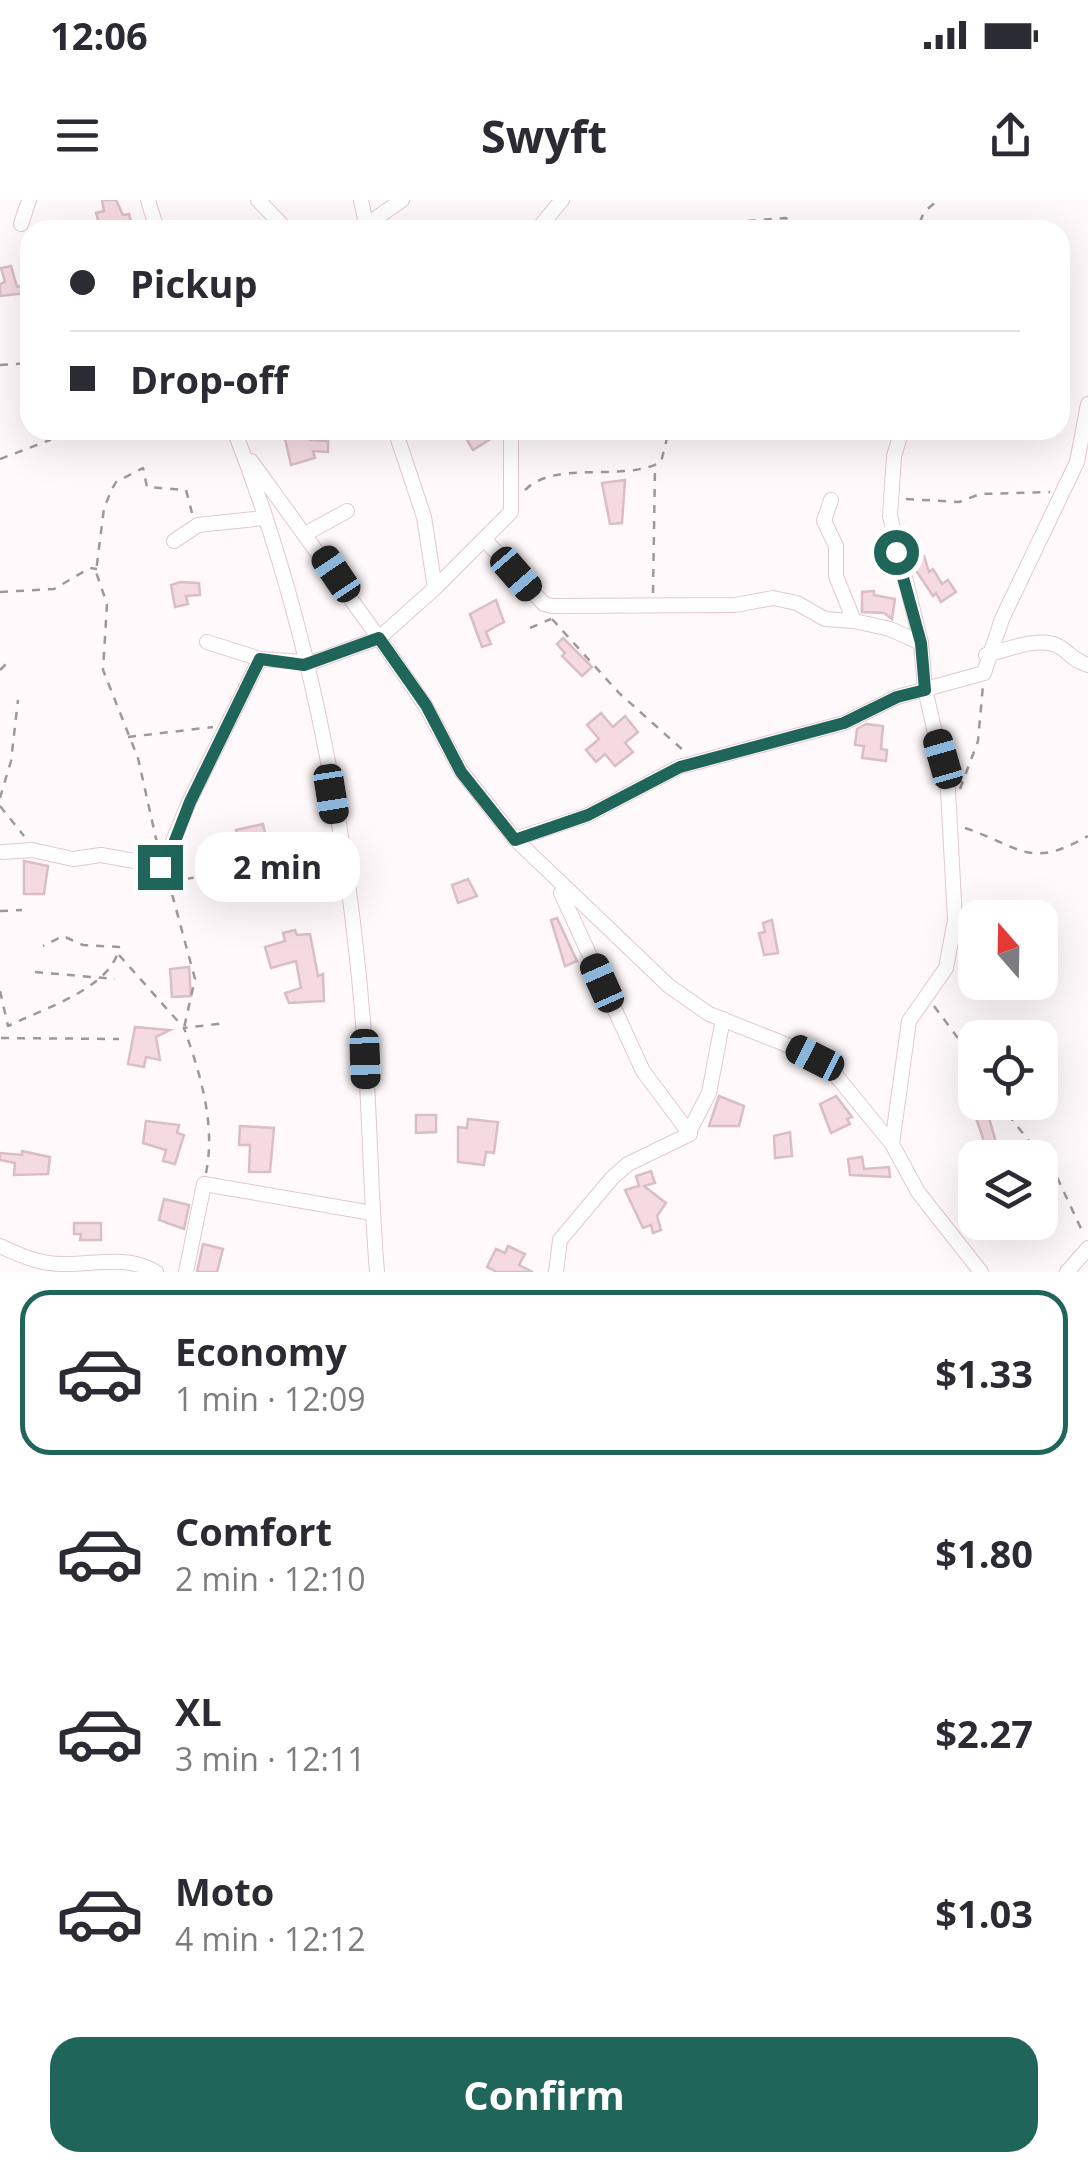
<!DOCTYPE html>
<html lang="en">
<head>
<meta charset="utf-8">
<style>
  body { margin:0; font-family:"Open Sans",sans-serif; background:#f2f2f3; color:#2b2b33; height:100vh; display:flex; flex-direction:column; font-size:38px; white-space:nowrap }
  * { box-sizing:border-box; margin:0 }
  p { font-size:32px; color:#7c7c81 }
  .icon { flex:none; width:55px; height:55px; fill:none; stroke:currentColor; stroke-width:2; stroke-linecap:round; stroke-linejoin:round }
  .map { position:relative; height:1072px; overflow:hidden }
  .drawer { display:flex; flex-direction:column; background:#fff; flex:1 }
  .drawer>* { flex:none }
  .hud { position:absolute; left:20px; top:20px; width:1050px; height:220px; border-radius:30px; box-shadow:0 10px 40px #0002; display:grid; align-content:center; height:220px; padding:0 50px; background:#fff }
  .needle { width:65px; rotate:340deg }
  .fabs { position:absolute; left:958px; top:700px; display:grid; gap:20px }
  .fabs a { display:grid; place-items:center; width:100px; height:100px; border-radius:20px; background:#fff; box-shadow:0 10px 40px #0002; font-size:50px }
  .end { position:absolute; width:45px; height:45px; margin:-22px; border:12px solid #1f6559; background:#fff; box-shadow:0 0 0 5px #fff }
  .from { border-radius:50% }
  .bubble { position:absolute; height:70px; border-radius:30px; background:#fff; box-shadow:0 10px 40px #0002; font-size:32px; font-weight:700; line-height:70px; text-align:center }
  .car { position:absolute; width:30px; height:60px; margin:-30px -15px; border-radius:12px; box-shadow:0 0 8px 2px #0007; background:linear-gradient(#222 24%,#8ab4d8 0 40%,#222 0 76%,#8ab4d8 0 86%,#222 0) }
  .hud b { display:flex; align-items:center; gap:35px; height:95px; font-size:38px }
  .hud b+b { border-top:2px solid #e1e1e2 }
  .hud i { width:25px; height:25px; background:#2b2b33 }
  ul { padding:18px 0 0; list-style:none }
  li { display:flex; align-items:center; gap:30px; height:165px; margin:0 20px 15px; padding:0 30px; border:5px solid transparent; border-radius:30px }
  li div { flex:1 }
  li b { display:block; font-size:38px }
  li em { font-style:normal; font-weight:700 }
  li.selected { border-color:#1f6559 }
  li>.icon { width:90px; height:90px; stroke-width:1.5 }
  .cta { display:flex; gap:20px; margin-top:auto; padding:20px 50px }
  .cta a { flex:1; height:115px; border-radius:30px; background:#1f6559; color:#fff; font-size:40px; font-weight:700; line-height:115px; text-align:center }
  .status { display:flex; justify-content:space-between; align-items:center; height:70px; padding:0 50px; background:#fff; direction:ltr }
  .status svg { height:28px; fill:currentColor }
  header { display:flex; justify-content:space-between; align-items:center; height:130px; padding:0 50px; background:#fff; font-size:45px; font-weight:700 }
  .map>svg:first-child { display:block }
</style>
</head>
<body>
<div class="status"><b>12:06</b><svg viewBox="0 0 49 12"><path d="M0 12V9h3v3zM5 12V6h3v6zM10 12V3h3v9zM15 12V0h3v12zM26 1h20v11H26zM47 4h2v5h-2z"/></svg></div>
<header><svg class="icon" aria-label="menu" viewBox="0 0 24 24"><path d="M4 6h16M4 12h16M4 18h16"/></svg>Swyft<svg class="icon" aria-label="share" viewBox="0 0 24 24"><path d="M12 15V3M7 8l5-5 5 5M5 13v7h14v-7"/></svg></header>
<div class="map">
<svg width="1088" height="1072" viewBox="0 0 1088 1072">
  <rect width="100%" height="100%" fill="#fff9fb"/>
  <g fill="#f6dae2" stroke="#d9bec6" stroke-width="2.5">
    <polygon points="102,0 116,0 123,15 129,14 133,30 101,30 96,13 104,11"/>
    <polygon points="11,66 17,87 24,85 27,93 0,96 0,84 5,82 1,68"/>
    <polygon points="283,230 307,230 310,240 328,241 328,252 313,251 315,258 291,265"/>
    <polygon points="461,230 487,230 492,238 473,250"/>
    <polygon points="625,280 622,323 610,324 602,283"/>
    <polygon points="916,349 919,357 924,356 929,372 933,369 942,384 948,380 956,392 941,402 936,393 933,396 913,366 909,351"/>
    <polygon points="180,382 199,383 200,395 186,396 188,404 175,407 171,385"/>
    <polygon points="874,391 874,395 895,399 892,419 884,413 862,412 862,392"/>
    <polygon points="496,400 504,422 486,432 491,444 482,447 470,414"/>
    <polygon points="563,438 592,467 582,476 562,456 565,453 557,444"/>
    <polygon points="601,513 613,527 625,516 638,532 625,543 633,552 615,566 605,554 596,562 586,550 599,539 587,525"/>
    <polygon points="866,524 883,526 881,549 887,550 886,561 862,558 864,546 855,545 857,529"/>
    <polygon points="263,624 268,646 277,644 281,660 267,663 270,675 250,680 246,666 234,669 231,654 241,651 236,630"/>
    <polygon points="24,661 48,666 44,694 24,694"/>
    <polygon points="468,679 477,696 458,703 452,685"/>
    <polygon points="557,718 577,761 565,766 551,720"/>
    <polygon points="772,720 778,753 764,755 759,733 765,732 763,723"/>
    <polygon points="295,730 297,735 310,734 318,776 323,774 324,801 289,803 285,793 301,788 296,761 271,768 265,747 285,741 283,733"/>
    <polygon points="189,767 191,796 172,797 170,769"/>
    <polygon points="135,827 170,830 156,837 160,860 146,857 144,867 128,864"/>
    <polygon points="719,896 744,906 739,926 709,926"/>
    <polygon points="836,896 852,917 847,919 850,924 831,933 820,904"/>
    <polygon points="987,911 999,953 989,956 975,915"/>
    <polygon points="416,915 436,915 436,932 416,933"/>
    <polygon points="468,919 498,922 494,953 486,952 484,965 458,962 458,927 467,928"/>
    <polygon points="146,921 179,925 177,933 184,935 175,964 163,961 166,950 143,943"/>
    <polygon points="240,926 274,928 270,972 249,972 250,945 239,945"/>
    <polygon points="790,932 792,956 775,958 774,936"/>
    <polygon points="22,951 50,957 48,974 14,975 15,963 0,960 0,953 22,955"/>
    <polygon points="862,957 864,969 889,967 890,977 850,975 848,959"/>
    <polygon points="651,971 655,983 644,986 666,1003 657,1016 661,1030 653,1033 651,1025 643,1028 625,990 639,986 636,976"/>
    <polygon points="164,999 189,1005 184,1029 159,1020"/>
    <polygon points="74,1023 101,1023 101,1040 80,1040 81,1034 74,1034"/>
    <polygon points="203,1044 223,1049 217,1072 197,1072"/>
    <polygon points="508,1046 525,1054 519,1065 533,1072 497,1072 487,1067 496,1049 505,1053"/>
  </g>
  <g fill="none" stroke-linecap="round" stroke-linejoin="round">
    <g stroke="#e3c8d0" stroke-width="16">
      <g id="street">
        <polyline points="148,0 157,30"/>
        <polyline points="258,0 287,30"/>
        <polyline points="361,0 367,29"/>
        <polyline points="21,24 29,0"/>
        <polyline points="359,30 402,0"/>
        <polyline points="537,30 562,0"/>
        <path d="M234 230C307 415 347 624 363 822 370 905 370 989 377 1072"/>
        <polyline points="251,261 379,438 435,388 424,317 395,230"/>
        <polyline points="831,300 824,321 836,346 836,376 854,421 890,429 921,443"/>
        <polyline points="305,334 347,311"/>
        <polyline points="485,340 544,404 552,406 735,405 773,398 797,403 825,419 854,421"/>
        <polyline points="174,341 198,325 264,318"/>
        <polyline points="435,388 511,312 511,230"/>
        <polyline points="207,442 260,459"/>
        <path d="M986 455C1007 450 1041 435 1060 447 1072 455 1074 461 1088 465"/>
        <polyline points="305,465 379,438 425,505 461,571 515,639 669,786 709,814 795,848 829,867 892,944 918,992 981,1072"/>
        <polyline points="515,639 588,615 679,567 844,523 897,497 984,473 1002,419 1077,262 1088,204"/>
        <polyline points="3,652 32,650 73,659 101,655 163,666 189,602 260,459 303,462"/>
        <polyline points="690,930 709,893 723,819"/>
        <polyline points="892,944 909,821 946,768 955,720 948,590 925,489 921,443 890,316 894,256 902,230"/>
        <path d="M0 1046C19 1055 40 1064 62 1064 96 1065 124 1054 156 1072"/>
        <polyline points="186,1072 204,984 372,1013"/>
        <polyline points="556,1072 560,1040 612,978 628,964 690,934 643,871 561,693"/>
        <polyline points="1067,1072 1088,1048"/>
      </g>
    </g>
    <g stroke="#9f989a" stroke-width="2.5" stroke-dasharray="8 8" stroke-linecap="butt">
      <polyline points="700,25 785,18 819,30"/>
      <polyline points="817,25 831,21 866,30"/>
      <polyline points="906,30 920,22 924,12 938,0"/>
      <polyline points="0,165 30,163"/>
      <polyline points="202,230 208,230"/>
      <polyline points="856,230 866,242"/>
      <polyline points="0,259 50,240 55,230"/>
      <path d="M525 290C556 259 621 283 661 262L669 230"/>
      <polyline points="906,299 959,302 980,294 1050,292"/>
      <polyline points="0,392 54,389 90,368 97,369"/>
      <polyline points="653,393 655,268"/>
      <polyline points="552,419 619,493 684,551"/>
      <polyline points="530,428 551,419"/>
      <polyline points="0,470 7,463"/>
      <polyline points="128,537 213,527"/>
      <polyline points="960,589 978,541 983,485"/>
      <polyline points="0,598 11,561 18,500"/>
      <polyline points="0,606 24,636"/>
      <path d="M965 628C1022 647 1028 670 1088 636"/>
      <polyline points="157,643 138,558 103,470 107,404 96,372 104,308 112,289 116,282 143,268 147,287 186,290 192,313"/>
      <polyline points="168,679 195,779 184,828"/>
      <polyline points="170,681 222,674"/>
      <polyline points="0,711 22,710"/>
      <polyline points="119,755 183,827"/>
      <polyline points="35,772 115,779"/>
      <path d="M0 791 8 826C42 809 113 788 119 747L83 745 63 736 43 746"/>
      <polyline points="934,806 975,861"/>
      <polyline points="1,838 119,839"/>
      <polyline points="998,902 1056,975 1084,1035"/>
      <path d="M206 973C216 924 200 873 184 828L225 823"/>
    </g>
    <use href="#street" stroke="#fff" stroke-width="14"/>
  </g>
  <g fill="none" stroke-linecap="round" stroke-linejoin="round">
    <polyline stroke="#1f6559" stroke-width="12" points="160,667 166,664 190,602 260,459 304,465 379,438 426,505 461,572 515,640 588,615 680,567 844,523 897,497 925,490 921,443 896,352"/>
  </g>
</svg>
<div class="fabs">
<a><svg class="needle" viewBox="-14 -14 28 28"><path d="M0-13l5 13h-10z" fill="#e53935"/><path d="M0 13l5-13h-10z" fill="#7c7c81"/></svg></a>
<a><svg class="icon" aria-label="locate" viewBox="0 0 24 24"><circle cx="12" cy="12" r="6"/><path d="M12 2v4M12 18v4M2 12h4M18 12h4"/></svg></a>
<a><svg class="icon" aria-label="layers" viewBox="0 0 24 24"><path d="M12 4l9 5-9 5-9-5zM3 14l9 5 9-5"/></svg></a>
</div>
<i class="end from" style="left:896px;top:352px"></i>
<i class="end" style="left:160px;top:667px"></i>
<div class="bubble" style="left:195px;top:632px;width:165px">2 min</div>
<i class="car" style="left:336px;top:374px;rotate:326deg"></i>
<i class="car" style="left:516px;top:374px;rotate:139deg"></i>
<i class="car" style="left:943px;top:559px;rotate:344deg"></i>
<i class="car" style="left:331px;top:594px;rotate:171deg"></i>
<i class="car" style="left:602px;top:783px;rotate:336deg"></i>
<i class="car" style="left:815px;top:858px;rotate:297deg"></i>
<i class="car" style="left:365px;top:859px;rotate:178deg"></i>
<div class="hud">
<b><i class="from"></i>Pickup</b>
<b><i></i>Drop-off</b>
</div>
</div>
<section class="drawer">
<ul>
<li class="selected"><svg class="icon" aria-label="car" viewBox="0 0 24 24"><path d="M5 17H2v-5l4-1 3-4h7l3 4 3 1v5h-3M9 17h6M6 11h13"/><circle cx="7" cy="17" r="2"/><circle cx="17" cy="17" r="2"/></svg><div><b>Economy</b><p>1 min · 12:09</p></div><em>$1.33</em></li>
<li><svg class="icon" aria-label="car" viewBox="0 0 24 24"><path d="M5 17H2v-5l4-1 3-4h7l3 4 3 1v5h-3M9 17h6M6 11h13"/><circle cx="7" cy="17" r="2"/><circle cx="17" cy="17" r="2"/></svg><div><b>Comfort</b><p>2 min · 12:10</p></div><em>$1.80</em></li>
<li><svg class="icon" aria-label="car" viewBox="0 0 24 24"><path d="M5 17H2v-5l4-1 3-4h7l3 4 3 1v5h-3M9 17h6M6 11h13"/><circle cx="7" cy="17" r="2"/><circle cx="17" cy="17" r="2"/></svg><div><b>XL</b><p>3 min · 12:11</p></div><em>$2.27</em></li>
<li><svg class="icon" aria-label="car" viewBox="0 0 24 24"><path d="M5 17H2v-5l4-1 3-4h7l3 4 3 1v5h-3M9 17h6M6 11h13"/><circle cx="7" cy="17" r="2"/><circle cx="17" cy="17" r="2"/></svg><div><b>Moto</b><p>4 min · 12:12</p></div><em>$1.03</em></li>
</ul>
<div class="cta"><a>Confirm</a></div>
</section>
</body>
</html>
